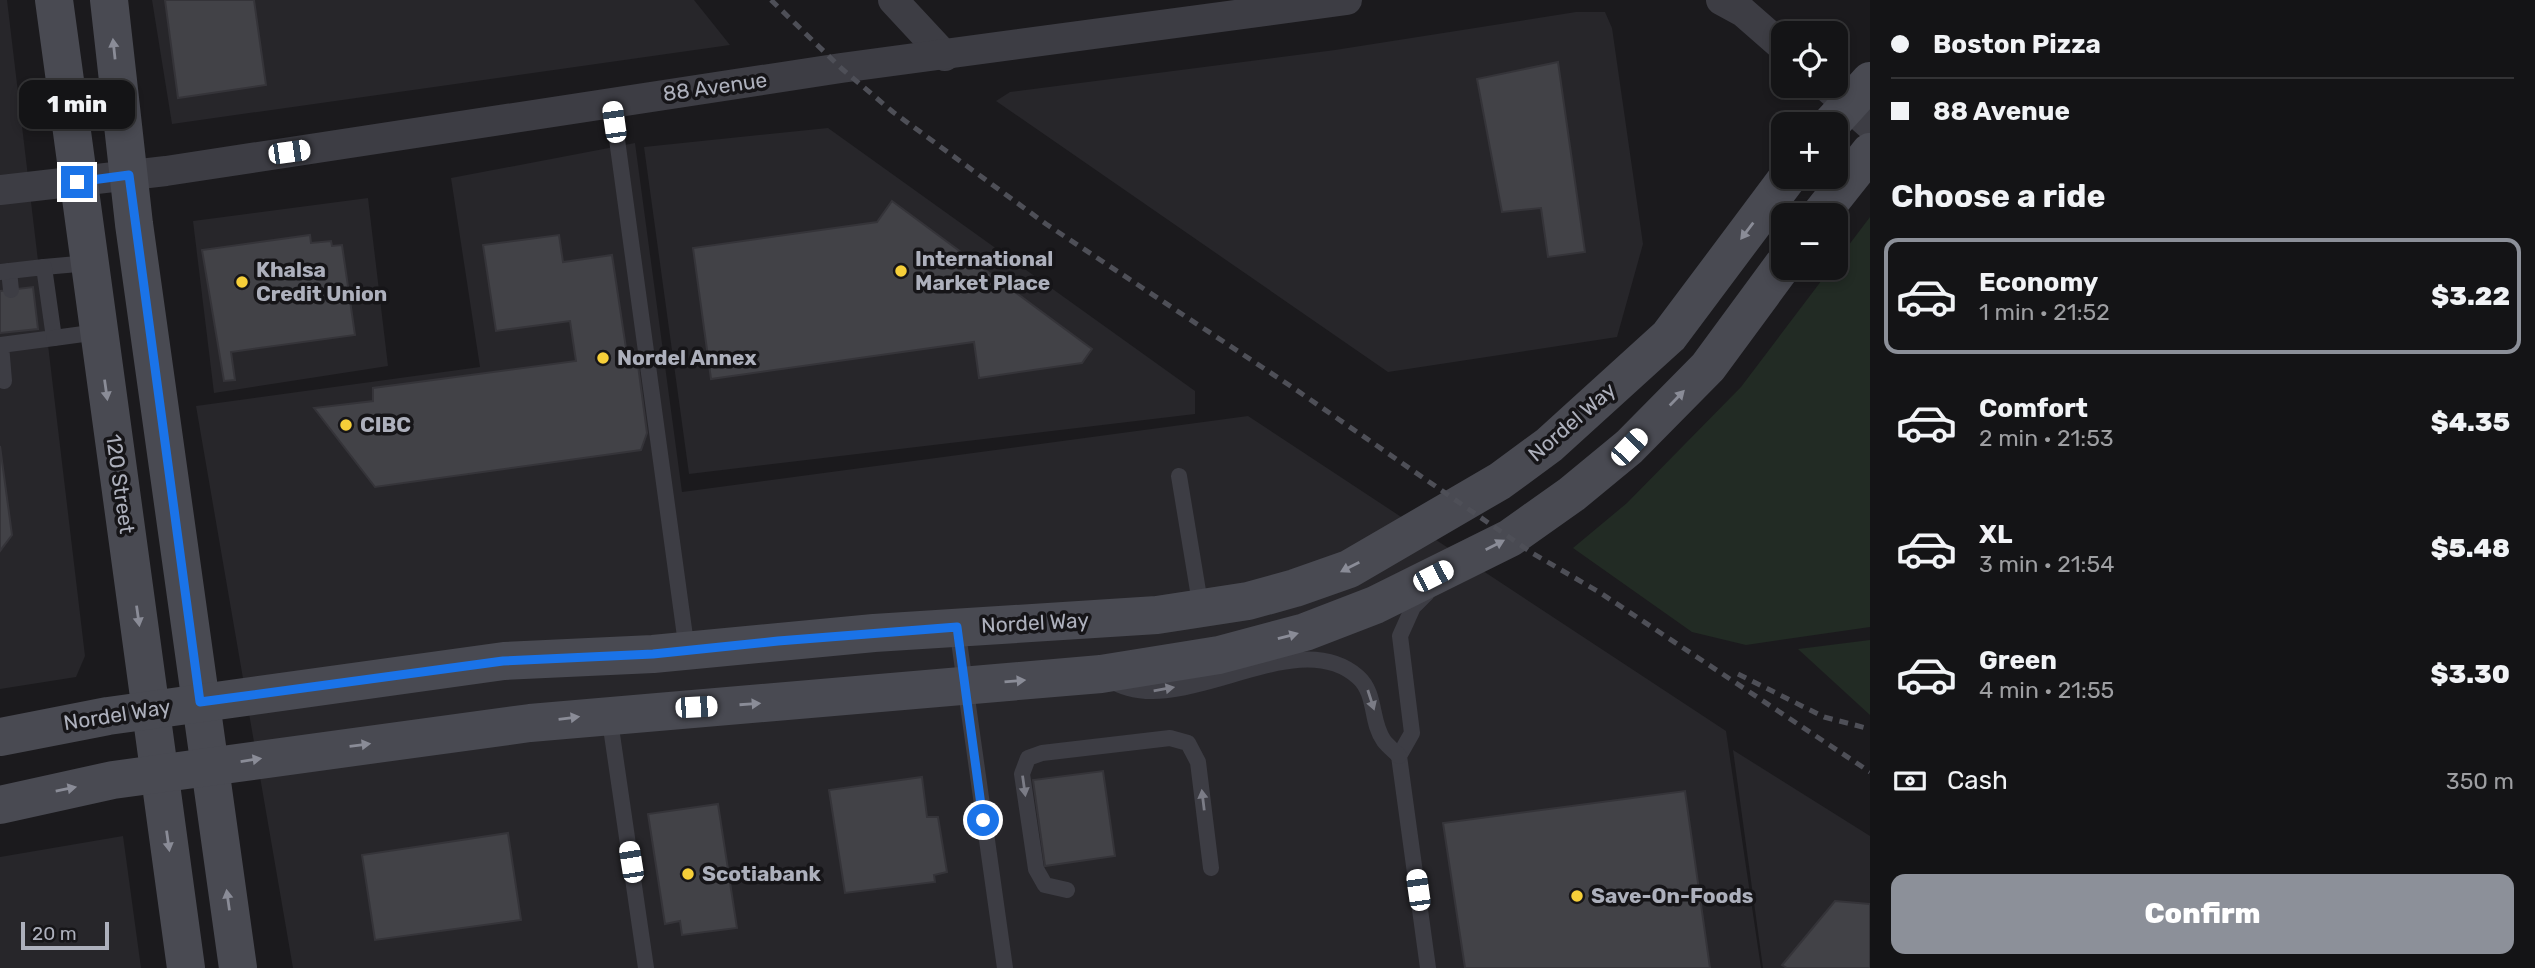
<!DOCTYPE html>
<html lang="en">
<head>
<meta charset="utf-8">
<style>
  body { margin:0; font-family:Rubik,sans-serif; background:#1d1d1f; color:#f1f3f6; height:100vh; display:flex; flex-direction:column; font-size:26px; white-space:nowrap }
  * { box-sizing:border-box; margin:0 }
  p { font-size:23px; color:#9d9ea1 }
  .icon { flex:none; width:38px; height:38px; fill:none; stroke:currentColor; stroke-width:2; stroke-linecap:round; stroke-linejoin:round }
  .map { position:relative; flex:1; overflow:hidden }
  .details { display:flex; flex-direction:column; background:#141416; width:665px }
  .details>* { flex:none }
  .banner { display:grid; align-content:center; height:154px; padding:0 21px; background:#141416 }
  .controls { position:absolute; left:1771px; top:21px; display:grid; gap:14px }
  .controls a { display:grid; place-items:center; width:77px; height:77px; border-radius:14px; background:#141416; box-shadow:0 4px 10px #0003,0 0 0 2px #333335; font-size:35px }
  .scale { position:absolute; left:21px; bottom:18px; width:88px; box-sizing:border-box; padding-left:7px; border:4px solid #adb0bc; border-top:0; font-size:19px; line-height:24px; white-space:nowrap; color:#adb0bc; -webkit-text-stroke:5px #161518; paint-order:stroke }
  .end { position:absolute; width:32px; height:32px; margin:-16px; border:9px solid #1a73e8; background:#fff; box-shadow:0 0 0 4px #fff }
  .from { border-radius:50% }
  .bubble { position:absolute; height:49px; border-radius:14px; background:#141416; box-shadow:0 4px 10px #0003,0 0 0 2px #333335; font-size:23px; font-weight:800; line-height:49px; text-align:center }
  .car { position:absolute; width:21px; height:42px; margin:-21px -10px; border-radius:9px; box-shadow:0 0 5px 2px #0007; background:linear-gradient(#fff 24%,#345 0 40%,#fff 0 76%,#345 0 86%,#fff 0) }
  .banner b { display:flex; align-items:center; gap:24px; height:66px; font-size:26px }
  .banner b+b { border-top:2px solid #333335 }
  .banner i { width:18px; height:18px; background:#f1f3f6 }
  ul { padding:0; list-style:none }
  li { display:flex; align-items:center; gap:21px; height:116px; margin:0 14px 10px; padding:0 7px; border:4px solid transparent; border-radius:14px }
  li div { flex:1 }
  li b { display:block; font-size:26px }
  li em { font-style:normal; font-weight:800 }
  li.selected { border-color:#8c9099 }
  li>.icon { width:63px; height:63px; stroke-width:1.5 }
  h2 { padding:0 21px; font-size:32px; line-height:84px }
  .pay { display:flex; align-items:center; gap:18px; height:77px; padding:0 21px; font-size:26px }
  .pay p { margin-inline-start:auto }
  .button { display:flex; gap:14px; margin-top:auto; padding:14px 21px }
  .button a { flex:1; height:80px; border-radius:14px; background:#8c9099; color:#fff; font-size:28px; font-weight:800; line-height:80px; text-align:center }
  main { display:flex; flex:1; min-height:0 }
  .map>svg:first-child { display:block }
</style>
</head>
<body>
<main>
<div class="map">
<svg width="1870" height="968" viewBox="0 0 1870 968">
  <rect width="100%" height="100%" fill="#1b1a1d"/>
  <g fill="#27262a">
    <polygon points="0,0 7,0 85,656 76,677 0,689"/>
    <polygon points="152,0 694,0 730,45 172,124"/>
    <polygon points="1576,12 1605,12 1612,28 1643,244 1617,337 1388,372 996,101 1010,92 1335,50"/>
    <polygon points="828,128 1195,391 1195,414 689,474 644,147"/>
    <polygon points="635,143 682,492 1248,416 1726,731 1761,968 293,968 196,406 480,367 451,178"/>
    <polygon points="368,198 388,366 214,393 193,221"/>
    <polygon points="1733,750 1870,836 1870,968 1763,968"/>
    <polygon points="123,836 141,968 0,968 0,857"/>
  </g>
  <g fill="#222b24">
    <polygon points="1870,217 1870,627 1746,645 1692,632 1573,548 1627,503 1741,387 1831,268 1836,268 1836,262"/>
    <polygon points="1870,640 1870,715 1798,649"/>
  </g>
  <g fill="#424247" stroke="#353439" stroke-width="2">
    <polygon points="165,0 254,0 266,85 178,98"/>
    <polygon points="1558,62 1585,252 1548,257 1541,208 1502,212 1477,79"/>
    <polygon points="892,201 1092,349 1082,363 979,378 974,342 711,379 693,248 877,222"/>
    <polygon points="310,235 311,243 331,241 332,246 342,245 355,335 231,352 235,380 224,381 202,250"/>
    <polygon points="559,235 563,262 612,255 627,355 638,365 647,433 641,450 375,487 314,408 373,401 373,388 576,361 570,321 496,331 483,245"/>
    <polygon points="33,287 38,329 0,333 0,291"/>
    <polygon points="0,446 12,535 0,551"/>
    <polygon points="1103,771 1115,856 1045,866 1033,780"/>
    <polygon points="922,777 927,817 938,817 947,872 934,875 935,882 845,893 829,790"/>
    <polygon points="1685,791 1710,968 1465,968 1443,823"/>
    <polygon points="718,804 737,928 682,935 680,921 665,924 648,814"/>
    <polygon points="508,833 521,920 375,940 362,855"/>
    <polygon points="1835,901 1870,904 1870,968 1787,968 1782,965"/>
  </g>
  <g fill="none" stroke-linecap="round" stroke-linejoin="round">
    <g stroke="#3d3d44" stroke-width="16">
      <polyline points="612,103 687,651"/>
      <polyline points="44,267 89,263"/>
      <polyline points="9,271 11,290"/>
      <polyline points="0,272 44,267 54,338 1,345 4,381"/>
      <polyline points="54,338 98,332"/>
      <polyline points="1179,476 1201,609"/>
      <polyline points="1427,593 1413,607 1400,636 1412,733 1399,756 1428,968"/>
      <polyline points="957,627 1005,968"/>
      <path d="M1109 679C1177 725 1294 620 1358 677 1377 694 1370 722 1384 741 1388 746 1394 751 1399 756"/>
      <polyline points="609,714 646,968"/>
      <polyline points="1067,890 1045,885 1036,869 1022,774 1028,758 1042,753 1170,738 1188,743 1198,762 1211,868"/>
    </g>
    <g stroke="#3d3d44" stroke-width="30">
      <polyline points="893,0 945,56"/>
      <polyline points="1721,0 1743,12 1783,47"/>
      <polyline points="1826,86 1870,125"/>
      <polyline points="0,190 166,171 841,68 1347,0"/>
    </g>
    <g stroke="#494a52" stroke-width="38">
      <polyline points="54,0 186,968"/>
      <polyline points="109,0 134,224 238,968"/>
      <polyline points="1831,124 1870,81"/>
      <polyline points="1820,215 1870,152"/>
      <polyline points="0,737 108,716 504,661 653,654 874,633 1157,615 1248,601 1295,588 1349,569 1500,481 1549,445 1669,336 1788,177"/>
      <polyline points="0,805 113,780 530,723 1101,674 1219,655 1305,632 1375,605 1510,538 1572,494 1629,447 1708,367 1783,265"/>
    </g>
    <g stroke="#4e4f57" stroke-width="5" stroke-dasharray="9 7" stroke-linecap="butt">
      <polyline points="771,0 841,68 893,112 1046,224 1292,387 1532,553 1599,592 1870,772"/>
      <polyline points="1738,674 1824,717 1870,729"/>
    </g>
  </g>
  <defs><path id="oneway-solid" d="M-6-.8H1V-3.2L6.5 0L1 3.2V.8H-6Z" transform="scale(1.75)"/></defs>
  <g fill="#8a8c97">
    <use href="#oneway-solid" transform="translate(114 49) rotate(-96)"/>
    <use href="#oneway-solid" transform="translate(1747 231) rotate(127)"/>
    <use href="#oneway-solid" transform="translate(106 390) rotate(82)"/>
    <use href="#oneway-solid" transform="translate(1677 398) rotate(-46)"/>
    <use href="#oneway-solid" transform="translate(1495 545) rotate(-27)"/>
    <use href="#oneway-solid" transform="translate(1350 567) rotate(153)"/>
    <use href="#oneway-solid" transform="translate(138 616) rotate(82)"/>
    <use href="#oneway-solid" transform="translate(1288 636) rotate(-15)"/>
    <use href="#oneway-solid" transform="translate(1015 681) rotate(-5)"/>
    <use href="#oneway-solid" transform="translate(750 704) rotate(-4)"/>
    <use href="#oneway-solid" transform="translate(569 718) rotate(-7)"/>
    <use href="#oneway-solid" transform="translate(360 745) rotate(-7)"/>
    <use href="#oneway-solid" transform="translate(251 760) rotate(-9)"/>
    <use href="#oneway-solid" transform="translate(66 789) rotate(-11)"/>
    <use href="#oneway-solid" transform="translate(168 841) rotate(82)"/>
    <use href="#oneway-solid" transform="translate(228 900) rotate(-98)"/>
  </g>
  <g fill="#7b7c86">
    <use href="#oneway-solid" transform="translate(1164 689) rotate(-10)"/>
    <use href="#oneway-solid" transform="translate(1371 700) rotate(72)"/>
    <use href="#oneway-solid" transform="translate(1024 786) rotate(82)"/>
    <use href="#oneway-solid" transform="translate(1203 800) rotate(-97)"/>
  </g>
  <g fill="none" stroke-linecap="round" stroke-linejoin="round">
    <polyline stroke="#1a73e8" stroke-width="9" points="77,182 129,175 200,702 503,661 653,654 778,641 957,627 983,820"/>
  </g>
  <g fill="#f6cf39" stroke="#161518" stroke-width="2.5">
    <circle cx="901" cy="271" r="7"/>
    <circle cx="242" cy="282" r="7"/>
    <circle cx="603" cy="358" r="7"/>
    <circle cx="346" cy="425" r="7"/>
    <circle cx="688" cy="874" r="7"/>
    <circle cx="1577" cy="896" r="7"/>
  </g>
  <g text-anchor="middle" stroke-width="7" stroke-linejoin="round" paint-order="stroke">
    <g font-size="21" fill="#adb0bc" stroke="#161518">
      <text transform="translate(715 87) rotate(-8)" y="7">88 Avenue</text>
      <text transform="translate(1572 422) rotate(-41)" y="7">Nordel Way</text>
      <text transform="translate(120 484) rotate(82)" y="7">120 Street</text>
      <text transform="translate(1035 623) rotate(-3)" y="7">Nordel Way</text>
      <text transform="translate(117 715) rotate(-9)" y="7">Nordel Way</text>
    </g>
    <g font-size="21" font-weight="bold" fill="#adb0bc" stroke="#161518" text-anchor="start">
      <text x="915" y="266">International<tspan x="915" dy="24">Market Place</tspan></text>
      <text x="256" y="277">Khalsa<tspan x="256" dy="24">Credit Union</tspan></text>
      <text x="617" y="365">Nordel Annex</text>
      <text x="360" y="432">CIBC</text>
      <text x="702" y="881">Scotiabank</text>
      <text x="1591" y="903">Save-On-Foods</text>
    </g>
  </g>
</svg>
<div class="controls">
<a><svg class="icon" aria-label="locate" viewBox="0 0 24 24"><circle cx="12" cy="12" r="6"/><path d="M12 2v4M12 18v4M2 12h4M18 12h4"/></svg></a>
<a>+</a>
<a>−</a>
</div>
<div class="scale">20 m</div>
<i class="end from" style="left:983px;top:820px"></i>
<i class="end" style="left:77px;top:182px"></i>
<div class="bubble" style="left:19px;top:80px;width:116px">1 min</div>
<i class="car" style="left:614px;top:122px;rotate:352deg"></i>
<i class="car" style="left:289px;top:152px;rotate:82deg"></i>
<i class="car" style="left:1629px;top:447px;rotate:44deg"></i>
<i class="car" style="left:1433px;top:576px;rotate:63deg"></i>
<i class="car" style="left:696px;top:707px;rotate:87deg"></i>
<i class="car" style="left:631px;top:862px;rotate:351deg"></i>
<i class="car" style="left:1418px;top:890px;rotate:352deg"></i>
</div>
<section class="details">
<div class="banner">
<b><i class="from"></i>Boston Pizza</b>
<b><i></i>88 Avenue</b>
</div>
<h2>Choose a ride</h2>
<ul>
<li class="selected"><svg class="icon" aria-label="car" viewBox="0 0 24 24"><path d="M5 17H2v-5l4-1 3-4h7l3 4 3 1v5h-3M9 17h6M6 11h13"/><circle cx="7" cy="17" r="2"/><circle cx="17" cy="17" r="2"/></svg><div><b>Economy</b><p>1 min · 21:52</p></div><em>$3.22</em></li>
<li><svg class="icon" aria-label="car" viewBox="0 0 24 24"><path d="M5 17H2v-5l4-1 3-4h7l3 4 3 1v5h-3M9 17h6M6 11h13"/><circle cx="7" cy="17" r="2"/><circle cx="17" cy="17" r="2"/></svg><div><b>Comfort</b><p>2 min · 21:53</p></div><em>$4.35</em></li>
<li><svg class="icon" aria-label="car" viewBox="0 0 24 24"><path d="M5 17H2v-5l4-1 3-4h7l3 4 3 1v5h-3M9 17h6M6 11h13"/><circle cx="7" cy="17" r="2"/><circle cx="17" cy="17" r="2"/></svg><div><b>XL</b><p>3 min · 21:54</p></div><em>$5.48</em></li>
<li><svg class="icon" aria-label="car" viewBox="0 0 24 24"><path d="M5 17H2v-5l4-1 3-4h7l3 4 3 1v5h-3M9 17h6M6 11h13"/><circle cx="7" cy="17" r="2"/><circle cx="17" cy="17" r="2"/></svg><div><b>Green</b><p>4 min · 21:55</p></div><em>$3.30</em></li>
</ul>
<div class="pay"><svg class="icon" aria-label="cash" viewBox="0 0 24 24"><path d="M3 7h18v10H3z"/><circle cx="12" cy="12" r="2"/></svg>Cash<p>350 m</p></div>
<div class="button"><a>Confirm</a></div>
</section>
</main>
</body>
</html>
